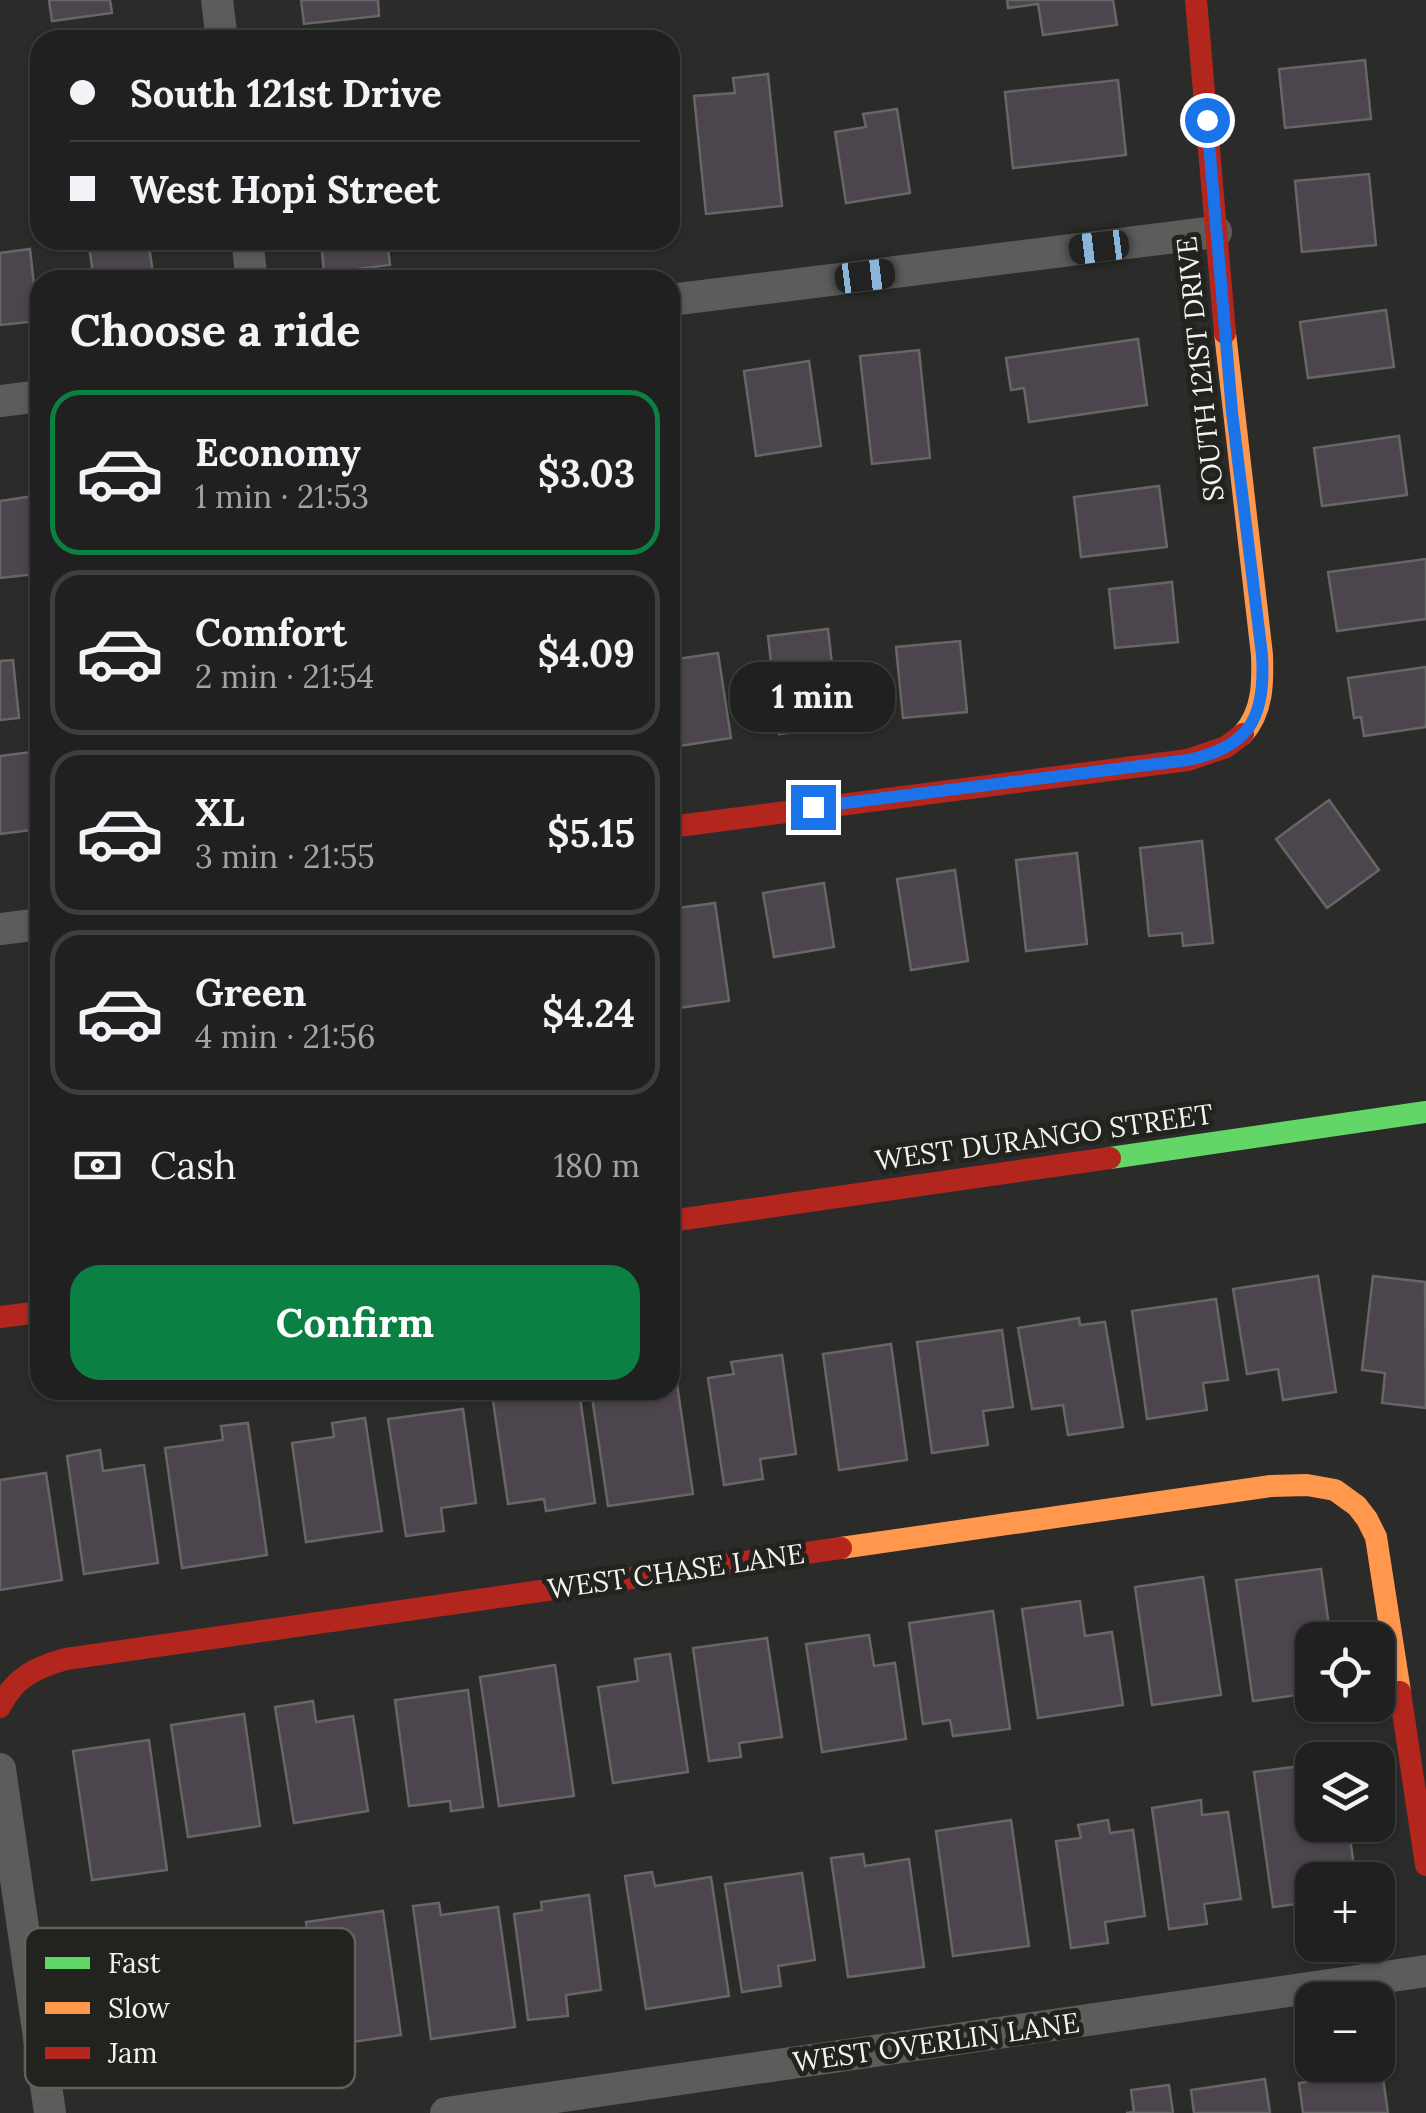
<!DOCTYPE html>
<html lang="en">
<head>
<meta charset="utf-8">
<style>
  body { margin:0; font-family:Lora,serif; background:#2d2d2d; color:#f1f3f6; height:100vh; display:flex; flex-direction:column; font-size:38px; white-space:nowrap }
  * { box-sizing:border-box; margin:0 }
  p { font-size:32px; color:#a2a3a5 }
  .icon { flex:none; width:55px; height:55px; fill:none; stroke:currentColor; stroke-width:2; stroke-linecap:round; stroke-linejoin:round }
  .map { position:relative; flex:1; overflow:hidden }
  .side { position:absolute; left:30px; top:270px; width:650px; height:1130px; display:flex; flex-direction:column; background:#202020; border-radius:30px; box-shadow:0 2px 8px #0004,0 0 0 2px #3d3e3e }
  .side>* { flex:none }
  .guide { position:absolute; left:30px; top:30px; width:650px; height:220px; border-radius:30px; box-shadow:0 2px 8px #0004,0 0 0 2px #3d3e3e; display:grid; align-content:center; height:220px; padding:0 40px; background:#202020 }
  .controls { position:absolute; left:1295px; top:1622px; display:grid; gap:20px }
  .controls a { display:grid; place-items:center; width:100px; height:100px; border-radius:20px; background:#202020; box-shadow:0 2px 8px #0004,0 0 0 2px #3d3e3e; font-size:50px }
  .end { position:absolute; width:45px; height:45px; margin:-22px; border:12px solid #1a73e8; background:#fff; box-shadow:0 0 0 5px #fff }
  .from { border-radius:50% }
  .bubble { position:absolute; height:70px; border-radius:30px; background:#202020; box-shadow:0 2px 8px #0004,0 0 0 2px #3d3e3e; font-size:32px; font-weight:700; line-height:70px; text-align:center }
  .car { position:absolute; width:30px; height:60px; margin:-30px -15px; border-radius:12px; box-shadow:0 0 8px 2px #0007; background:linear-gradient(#222 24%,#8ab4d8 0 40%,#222 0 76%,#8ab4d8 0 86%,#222 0) }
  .guide b { display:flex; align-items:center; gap:35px; height:95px; font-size:38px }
  .guide b+b { border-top:2px solid #3d3e3e }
  .guide i { width:25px; height:25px; background:#f1f3f6 }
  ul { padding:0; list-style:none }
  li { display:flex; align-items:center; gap:30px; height:165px; margin:0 20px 15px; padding:0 20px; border:5px solid #3d3e3e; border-radius:30px }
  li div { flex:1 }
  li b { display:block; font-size:38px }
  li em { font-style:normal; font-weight:700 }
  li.current { border-color:#0b8043 }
  li>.icon { width:90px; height:90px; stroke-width:1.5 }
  h2 { padding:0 40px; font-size:45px; line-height:120px }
  .pay { display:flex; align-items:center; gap:25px; height:110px; padding:0 40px; font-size:38px }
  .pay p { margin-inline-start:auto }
  .action { display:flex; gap:20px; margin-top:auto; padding:20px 40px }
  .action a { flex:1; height:115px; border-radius:30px; background:#0b8043; color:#fff; font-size:40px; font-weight:700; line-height:115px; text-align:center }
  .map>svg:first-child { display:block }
</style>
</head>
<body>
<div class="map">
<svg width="1426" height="2113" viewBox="0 0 1426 2113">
  <rect width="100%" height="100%" fill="#2b2b2a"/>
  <g fill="#4d454d" stroke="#676666" stroke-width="2.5">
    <polygon points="49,0 110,0 112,13 52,21"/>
    <polygon points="301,0 378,0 379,16 304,24"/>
    <polygon points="1007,0 1113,0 1117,25 1043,35 1038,4 1008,8"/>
    <polygon points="1365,60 1371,119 1285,128 1279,69"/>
    <polygon points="768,74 782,206 706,214 694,96 735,93 733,78"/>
    <polygon points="1118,80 1126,155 1013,168 1005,92"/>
    <polygon points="897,109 910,193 846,203 835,132 866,127 863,114"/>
    <polygon points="1369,174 1376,245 1302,252 1295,181"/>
    <polygon points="88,240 148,240 154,280 94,280"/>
    <polygon points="321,240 387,240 390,265 324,273"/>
    <polygon points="474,240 534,240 535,243 475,249"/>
    <polygon points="30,249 38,321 0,325 0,253"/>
    <polygon points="1386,310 1394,367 1308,378 1300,322"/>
    <polygon points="1138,339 1147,405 1029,422 1024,388 1011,390 1006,358"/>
    <polygon points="919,350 930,458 872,464 860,356"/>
    <polygon points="809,361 821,446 756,456 744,371"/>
    <polygon points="670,380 680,468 670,469"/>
    <polygon points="1399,436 1407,495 1322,506 1314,448"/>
    <polygon points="1159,486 1167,547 1081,557 1074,497"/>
    <polygon points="40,495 40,528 30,530 36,574 0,578 0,501"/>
    <polygon points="1426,559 1426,619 1337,631 1328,572"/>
    <polygon points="1172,582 1178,642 1115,648 1109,589"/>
    <polygon points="828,629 839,727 779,734 768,636"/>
    <polygon points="960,641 967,712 903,718 896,647"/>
    <polygon points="718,653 731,738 673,747 670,660"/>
    <polygon points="13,660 19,718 0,720 0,661"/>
    <polygon points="1426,667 1426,727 1364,736 1361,717 1354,718 1348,678"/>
    <polygon points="40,751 40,829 0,834 0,756"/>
    <polygon points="1329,800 1379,870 1327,908 1276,839"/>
    <polygon points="1202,841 1213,943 1183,946 1182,933 1149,936 1140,848"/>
    <polygon points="1077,853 1087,944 1026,951 1016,860"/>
    <polygon points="955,870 968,961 911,970 897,879"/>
    <polygon points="824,883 834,947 774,957 763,893"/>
    <polygon points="715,903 729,1001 671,1009 670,909"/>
    <polygon points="1318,1276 1336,1392 1283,1400 1278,1369 1247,1374 1233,1289"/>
    <polygon points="1373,1276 1425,1282 1426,1408 1382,1403 1385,1373 1362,1370"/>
    <polygon points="1216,1299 1228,1380 1203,1383 1207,1410 1147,1419 1132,1311"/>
    <polygon points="1079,1318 1080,1325 1105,1322 1123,1427 1068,1435 1063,1405 1032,1409 1018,1328"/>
    <polygon points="1002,1330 1013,1407 983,1411 988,1445 932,1453 917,1342"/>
    <polygon points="891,1344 907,1460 839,1470 823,1354"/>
    <polygon points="782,1355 796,1454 760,1459 763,1479 724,1485 708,1378 734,1374 731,1362"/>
    <polygon points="670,1363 674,1363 693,1494 608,1506 591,1390 670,1390"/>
    <polygon points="516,1390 579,1390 595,1503 546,1511 544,1499 508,1504 492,1394"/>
    <polygon points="463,1409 476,1503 441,1508 444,1531 406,1536 388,1419"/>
    <polygon points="365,1418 382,1531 306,1542 292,1443 334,1437 332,1423"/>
    <polygon points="248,1423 267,1555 182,1568 165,1448 223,1440 221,1426"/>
    <polygon points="100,1450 103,1471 144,1465 158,1563 84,1574 67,1456"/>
    <polygon points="46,1473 62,1580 0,1590 0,1480"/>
    <polygon points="1321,1569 1331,1640 1312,1640 1312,1693 1253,1701 1236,1580"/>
    <polygon points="1203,1577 1221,1695 1152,1705 1135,1587"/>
    <polygon points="1080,1601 1085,1636 1112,1632 1123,1705 1038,1718 1022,1609"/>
    <polygon points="993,1611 1010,1729 953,1736 950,1720 923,1724 909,1623"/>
    <polygon points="869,1635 874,1666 895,1663 906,1739 822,1752 806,1644"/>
    <polygon points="767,1638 782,1737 739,1743 741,1757 709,1761 693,1648"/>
    <polygon points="670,1654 688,1772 613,1783 598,1687 638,1681 635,1659"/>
    <polygon points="555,1665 574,1796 499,1806 480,1677"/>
    <polygon points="468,1690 483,1807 451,1811 450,1801 409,1806 395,1700"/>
    <polygon points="313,1701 316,1722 353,1716 368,1811 294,1823 275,1707"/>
    <polygon points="244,1714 260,1826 188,1837 171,1725"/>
    <polygon points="149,1740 167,1870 92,1880 73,1751"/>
    <polygon points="1309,1765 1312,1778 1312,1825 1348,1825 1356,1880 1312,1880 1312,1902 1273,1907 1254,1772"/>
    <polygon points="1201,1800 1202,1815 1228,1812 1241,1899 1204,1904 1207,1924 1169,1929 1152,1808"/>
    <polygon points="1011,1820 1029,1946 953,1956 936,1831"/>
    <polygon points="1108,1820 1110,1833 1133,1830 1145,1916 1105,1922 1108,1943 1071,1948 1056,1841 1081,1838 1078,1825"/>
    <polygon points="863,1854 865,1866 909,1859 924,1967 848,1977 831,1858"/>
    <polygon points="652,1872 655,1886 711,1877 729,1996 646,2009 625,1876"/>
    <polygon points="802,1873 815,1960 778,1966 781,1986 742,1992 725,1884"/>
    <polygon points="589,1895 601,1990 566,1995 568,2016 528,2020 514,1914 542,1910 541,1902"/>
    <polygon points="439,1903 441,1915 498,1907 515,2027 431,2039 413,1906"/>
    <polygon points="383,1911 401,2035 324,2046 306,1922"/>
    <polygon points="1382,2071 1388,2113 1303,2113 1299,2083"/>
    <polygon points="1265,2079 1270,2113 1194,2113 1191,2090"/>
    <polygon points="1169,2085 1173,2113 1126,2113 1134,2112 1131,2090"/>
  </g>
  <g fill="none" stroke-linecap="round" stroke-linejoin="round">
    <g stroke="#5c5c5b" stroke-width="32">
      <polyline points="217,0 222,40"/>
      <polyline points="247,240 252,280"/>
      <polyline points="670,300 1216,232"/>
      <polyline points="0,401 40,396"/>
      <polyline points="0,929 40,924"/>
      <polyline points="0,1769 50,2113"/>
      <polyline points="446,2113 1426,1971"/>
    </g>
    <polyline stroke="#63d668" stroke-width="22" points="1110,1158 1426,1112"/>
    <g stroke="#ff974d" stroke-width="22">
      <path d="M1225 333 1262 655C1263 683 1263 711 1243 734"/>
      <polyline points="841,1548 1271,1486 1307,1485 1335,1490 1357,1506 1367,1519 1376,1537 1400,1692"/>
    </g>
    <g stroke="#b3261e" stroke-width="22">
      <polyline points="1196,0 1225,333"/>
      <polyline points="670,827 1188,760 1226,747 1243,734"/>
      <polyline points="670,1221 1110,1158"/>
      <polyline points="0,1317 40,1312"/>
      <polyline points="1400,1692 1426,1865"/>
      <path d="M0 1707C14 1678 36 1667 66 1659L841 1548"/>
    </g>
  </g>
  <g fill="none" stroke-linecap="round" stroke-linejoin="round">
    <path stroke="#1a73e8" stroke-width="12" d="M813 807 1188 760C1250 747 1266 717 1262 655L1232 412 1207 120"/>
  </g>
  <g text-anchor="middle" stroke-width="10" stroke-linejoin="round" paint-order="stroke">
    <g font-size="28" fill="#f4f3f1" stroke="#22221f">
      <text transform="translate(1200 369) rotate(-96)" y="10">SOUTH 121ST DRIVE</text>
      <text transform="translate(1044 1137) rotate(-8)" y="10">WEST DURANGO STREET</text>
      <text transform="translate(676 1571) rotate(-8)" y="10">WEST CHASE LANE</text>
      <text transform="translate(936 2042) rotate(-8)" y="10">WEST OVERLIN LANE</text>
    </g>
  </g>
  <rect x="25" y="1928" width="330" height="160" rx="15" fill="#22221f" stroke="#61615e" stroke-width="2.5"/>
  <rect x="45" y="1957" width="45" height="12" fill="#63d668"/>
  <rect x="45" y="2002" width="45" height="12" fill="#ff974d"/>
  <rect x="45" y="2047" width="45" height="12" fill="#b3261e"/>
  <g font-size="28" fill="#f4f3f1">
    <text x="108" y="1973">Fast</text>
    <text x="108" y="2018">Slow</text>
    <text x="108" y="2063">Jam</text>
  </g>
</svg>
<div class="controls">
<a><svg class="icon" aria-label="locate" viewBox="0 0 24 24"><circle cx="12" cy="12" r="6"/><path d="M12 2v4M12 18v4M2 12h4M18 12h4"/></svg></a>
<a><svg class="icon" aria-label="layers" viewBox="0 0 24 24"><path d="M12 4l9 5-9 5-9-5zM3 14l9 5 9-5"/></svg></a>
<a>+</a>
<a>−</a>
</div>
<i class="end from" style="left:1207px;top:120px"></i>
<i class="end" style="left:813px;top:807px"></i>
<div class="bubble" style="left:730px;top:662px;width:165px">1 min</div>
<i class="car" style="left:1099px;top:247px;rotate:263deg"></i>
<i class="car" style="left:865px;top:276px;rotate:83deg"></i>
<div class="guide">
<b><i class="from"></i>South 121st Drive</b>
<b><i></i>West Hopi Street</b>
</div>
<section class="side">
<h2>Choose a ride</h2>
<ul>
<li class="current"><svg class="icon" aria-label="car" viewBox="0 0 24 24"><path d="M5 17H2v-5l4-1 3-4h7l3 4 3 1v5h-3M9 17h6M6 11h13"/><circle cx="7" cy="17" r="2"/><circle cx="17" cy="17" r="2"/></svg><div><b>Economy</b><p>1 min · 21:53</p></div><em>$3.03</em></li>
<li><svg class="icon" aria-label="car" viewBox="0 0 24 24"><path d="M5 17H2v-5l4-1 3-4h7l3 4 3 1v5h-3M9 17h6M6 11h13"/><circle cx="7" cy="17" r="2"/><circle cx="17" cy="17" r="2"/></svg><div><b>Comfort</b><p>2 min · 21:54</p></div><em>$4.09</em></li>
<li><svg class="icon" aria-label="car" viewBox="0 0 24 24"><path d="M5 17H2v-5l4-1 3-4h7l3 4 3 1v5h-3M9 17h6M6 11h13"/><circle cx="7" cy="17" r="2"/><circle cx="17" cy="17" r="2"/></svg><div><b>XL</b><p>3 min · 21:55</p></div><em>$5.15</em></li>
<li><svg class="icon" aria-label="car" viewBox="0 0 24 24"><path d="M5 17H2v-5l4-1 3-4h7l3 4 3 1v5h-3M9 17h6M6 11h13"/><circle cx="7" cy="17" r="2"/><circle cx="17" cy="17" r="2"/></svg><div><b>Green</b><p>4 min · 21:56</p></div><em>$4.24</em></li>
</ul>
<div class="pay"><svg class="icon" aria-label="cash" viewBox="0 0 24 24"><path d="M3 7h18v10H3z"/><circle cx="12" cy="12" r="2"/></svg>Cash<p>180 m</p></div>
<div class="action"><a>Confirm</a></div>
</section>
</div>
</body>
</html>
